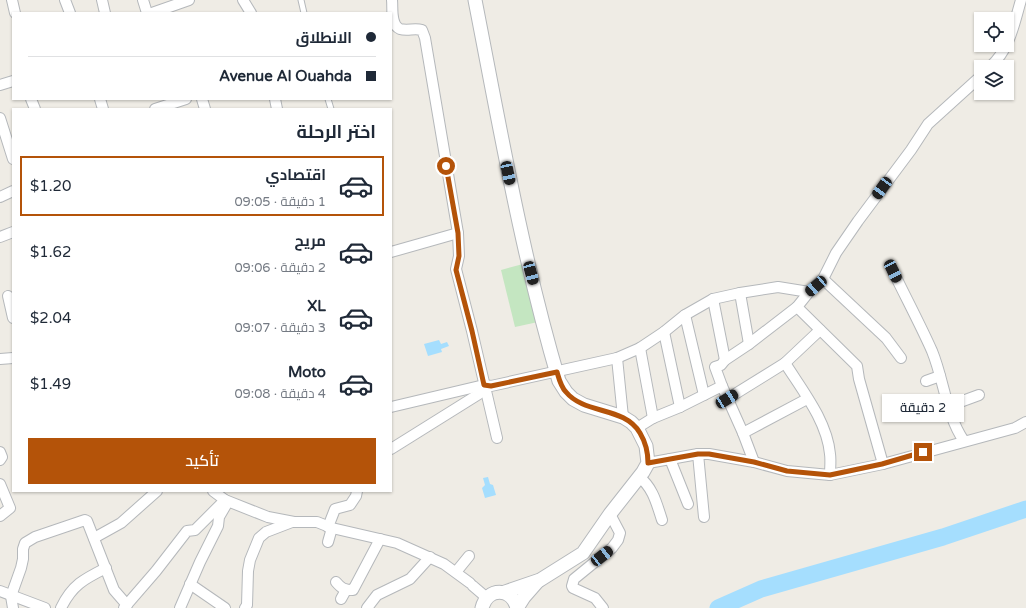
<!DOCTYPE html>
<html lang="ar">
<head>
<meta charset="utf-8">
<style>
  body { margin:0; font-family:"Varela Round",Cairo,sans-serif; background:#f2f2f3; color:#1f2937; direction:rtl; height:100vh; display:flex; flex-direction:column; font-size:15px; white-space:nowrap }
  * { box-sizing:border-box; margin:0 }
  p { font-size:13px; color:#747a83 }
  .icon { flex:none; width:22px; height:22px; fill:none; stroke:currentColor; stroke-width:2; stroke-linecap:round; stroke-linejoin:round }
  .map { position:relative; flex:1; overflow:hidden; direction:ltr }
  .drawer { position:absolute; left:12px; top:108px; width:380px; height:384px; display:flex; flex-direction:column; background:#fff; border-radius:0px; box-shadow:0 1px 3px #0004; direction:rtl }
  .drawer>* { flex:none }
  .guide { position:absolute; left:12px; top:12px; width:380px; height:88px; border-radius:0px; box-shadow:0 1px 3px #0004; direction:rtl; display:grid; align-content:center; height:88px; padding:0 16px; background:#fff }
  .controls { position:absolute; left:974px; top:12px; display:grid; gap:8px }
  .controls a { display:grid; place-items:center; width:40px; height:40px; border-radius:0px; background:#fff; box-shadow:0 1px 3px #0004; font-size:20px }
  .end { position:absolute; width:18px; height:18px; margin:-9px; border:5px solid #b45309; background:#fff; box-shadow:0 0 0 2px #fff }
  .from { border-radius:50% }
  .bubble { position:absolute; height:28px; border-radius:0px; background:#fff; box-shadow:0 1px 3px #0004; font-size:13px; font-weight:600; line-height:28px; text-align:center; direction:rtl }
  .car { position:absolute; width:12px; height:24px; margin:-12px -6px; border-radius:5px; box-shadow:0 0 3px 1px #0007; background:linear-gradient(#222 24%,#8ab4d8 0 40%,#222 0 76%,#8ab4d8 0 86%,#222 0) }
  .guide b { display:flex; align-items:center; gap:14px; height:38px; font-size:15px }
  .guide b+b { border-top:1px solid #e0e1e3 }
  .guide i { width:10px; height:10px; background:#1f2937 }
  ul { padding:0; list-style:none }
  li { display:flex; align-items:center; gap:12px; height:60px; margin:0 8px 6px; padding:0 8px; border:2px solid transparent; border-radius:0px }
  li div { flex:1 }
  li b { display:block; font-size:15px }
  li em { font-style:normal; font-weight:600 }
  li.active { border-color:#b45309 }
  li>.icon { width:36px; height:36px; stroke-width:1.5 }
  h2 { padding:0 16px; font-size:18px; line-height:48px }
  .primary-button { display:flex; gap:8px; margin-top:auto; padding:8px 16px }
  .primary-button a { flex:1; height:46px; border-radius:0px; background:#b45309; color:#fff; font-size:16px; font-weight:600; line-height:46px; text-align:center }
  .map>svg:first-child { display:block }
</style>
</head>
<body>
<div class="map">
<svg width="1026" height="608" viewBox="0 0 1026 608">
  <rect width="100%" height="100%" fill="#efece5"/>
  <polygon fill="#c4e6c1" points="523,264 538,322 515,327 501,270"/>
  <g fill="#a5defe">
    <polygon points="439,340 441,344 447,342 449,346 441,349 442,352 428,356 424,344"/>
    <polygon points="488,477 490,484 493,485 496,495 485,498 482,488 485,485 483,478"/>
  </g>
  <g fill="none" stroke-linecap="round" stroke-linejoin="round">
    <polyline stroke="#a5defe" stroke-width="17" points="718,608 761,589 943,537 1026,509"/>
    <g stroke="#b5b8bb" stroke-width="7">
      <g id="service">
        <polyline points="301,0 304,13"/>
        <polyline points="328,99 331,109"/>
      </g>
    </g>
    <g stroke="#b5b8bb" stroke-width="12">
      <g id="minor">
        <polyline points="12,0 15,13"/>
        <polyline points="65,0 70,13"/>
        <polyline points="102,0 105,13"/>
        <polyline points="143,0 147,13"/>
        <polyline points="243,0 251,13"/>
        <path d="M392 0C393 8 390 25 400 29 407 31 415 28 422 30L425 38 458 233 459 256 456 269 472 331 497 438"/>
        <polyline points="152,13 189,0"/>
        <path d="M990 67C1010 49 1014 24 1021 0"/>
        <polyline points="0,85 13,81"/>
        <polyline points="31,99 35,109"/>
        <polyline points="100,99 103,109"/>
        <polyline points="202,99 205,109"/>
        <polyline points="275,99 277,109"/>
        <polyline points="155,109 186,99"/>
        <polyline points="0,118 13,159"/>
        <polyline points="0,197 13,191"/>
        <polyline points="0,237 13,232"/>
        <polyline points="391,252 458,233"/>
        <path d="M893 271C906 298 920 324 932 351 944 380 946 415 964 441"/>
        <polyline points="823,279 886,338 901,358"/>
        <polyline points="740,293 749,344"/>
        <polyline points="8,296 13,318"/>
        <polyline points="713,299 725,360"/>
        <polyline points="797,307 857,366 859,379 883,464"/>
        <polyline points="685,315 704,395"/>
        <polyline points="664,332 680,407"/>
        <polyline points="640,348 653,418"/>
        <polyline points="617,358 623,417"/>
        <polyline points="0,359 13,358"/>
        <path d="M785 363C802 390 827 421 830 454 831 461 830 468 830 475"/>
        <polyline points="926,381 940,376"/>
        <polyline points="722,386 715,367 721,365 725,360 749,344 797,307 809,292 823,279 836,253 858,221 911,150 928,124 981,76"/>
        <polyline points="727,399 785,363 820,330"/>
        <polyline points="949,406 979,395"/>
        <polyline points="391,407 484,385 491,386 617,358 640,348 664,332 685,315 713,299 740,293 778,287 809,292"/>
        <polyline points="924,409 947,401"/>
        <polyline points="637,428 653,418 680,407 722,386 743,433"/>
        <polyline points="391,449 479,394 484,385"/>
        <polyline points="0,452 2,457 0,460"/>
        <polyline points="698,454 704,517"/>
        <polyline points="670,459 688,504"/>
        <polyline points="754,462 743,433 807,399"/>
        <polyline points="648,463 698,454 709,454 754,462 787,471 830,475 883,464 1015,428 1026,422"/>
        <path d="M639 477C653 487 657 505 662 520"/>
        <polyline points="0,484 10,508 0,516"/>
        <polyline points="213,491 225,500 268,517 294,522 317,522 332,528 397,543 444,564 470,583"/>
        <polyline points="328,527 335,509 350,505 356,496 357,491"/>
        <polyline points="94,538 121,523 157,491"/>
        <polyline points="328,542 332,528"/>
        <polyline points="456,572 469,556"/>
        <path d="M336 582C341 588 344 590 353 590L380 539"/>
        <polyline points="190,584 225,608"/>
        <polyline points="473,586 487,598"/>
        <polyline points="0,591 45,608"/>
        <polyline points="341,599 346,590"/>
        <polyline points="13,608 11,596 21,568 23,559 23,549 25,543 35,537 85,520 87,521 114,590 127,605"/>
        <path d="M61 608C72 585 84 579 106 568"/>
        <polyline points="124,608 156,571 187,531 195,530 225,500"/>
        <polyline points="180,608 200,562 218,526 219,517 226,505"/>
        <polyline points="245,608 247,605 248,571 250,560 259,538 266,532 292,522"/>
        <polyline points="367,608 377,595 410,579 430,557"/>
        <polyline points="603,608 595,598 573,588 572,586 574,579 612,548 618,540 620,533 610,514"/>
      </g>
    </g>
    <g stroke="#b5b8bb" stroke-width="15">
      <g id="tertiary">
        <path d="M475 0C500 128 522 256 559 381L566 392 573 399 584 405 623 417 631 422 637 428 646 446 648 463 643 472 610 514 583 553 540 580 505 592"/>
        <path d="M482 608C487 587 512 587 517 608"/>
        <polyline points="517,608 524,597 538,581"/>
      </g>
    </g>
    <use href="#service" stroke="#fff" stroke-width="5"/>
    <use href="#minor" stroke="#fff" stroke-width="10"/>
    <use href="#tertiary" stroke="#fff" stroke-width="13"/>
  </g>
  <g fill="none" stroke-linecap="round" stroke-linejoin="round">
    <path stroke="#b45309" stroke-width="5" d="M446 166 458 233 459 256 456 270 472 331 484 385 491 386 557 372C559 379 561 387 566 392 585 415 624 406 640 433 646 443 648 452 648 463L698 454H709L754 462 787 471 830 475 882 464 923 452"/>
  </g>
</svg>
<div class="controls">
<a><svg class="icon" aria-label="locate" viewBox="0 0 24 24"><circle cx="12" cy="12" r="6"/><path d="M12 2v4M12 18v4M2 12h4M18 12h4"/></svg></a>
<a><svg class="icon" aria-label="layers" viewBox="0 0 24 24"><path d="M12 4l9 5-9 5-9-5zM3 14l9 5 9-5"/></svg></a>
</div>
<i class="end from" style="left:446px;top:166px"></i>
<i class="end" style="left:923px;top:452px"></i>
<div class="bubble" style="left:882px;top:394px;width:82px">2 دقيقة</div>
<i class="car" style="left:508px;top:173px;rotate:168deg"></i>
<i class="car" style="left:882px;top:188px;rotate:216deg"></i>
<i class="car" style="left:893px;top:271px;rotate:154deg"></i>
<i class="car" style="left:531px;top:273px;rotate:165deg"></i>
<i class="car" style="left:816px;top:286px;rotate:229deg"></i>
<i class="car" style="left:727px;top:399px;rotate:58deg"></i>
<i class="car" style="left:602px;top:556px;rotate:52deg"></i>
<div class="guide">
<b><i class="from"></i>الانطلاق</b>
<b><i></i>Avenue Al Ouahda</b>
</div>
<section class="drawer">
<h2>اختر الرحلة</h2>
<ul>
<li class="active"><svg class="icon" aria-label="car" viewBox="0 0 24 24"><path d="M5 17H2v-5l4-1 3-4h7l3 4 3 1v5h-3M9 17h6M6 11h13"/><circle cx="7" cy="17" r="2"/><circle cx="17" cy="17" r="2"/></svg><div><b>اقتصادي</b><p>1 دقيقة · 09:05</p></div><em>$1.20</em></li>
<li><svg class="icon" aria-label="car" viewBox="0 0 24 24"><path d="M5 17H2v-5l4-1 3-4h7l3 4 3 1v5h-3M9 17h6M6 11h13"/><circle cx="7" cy="17" r="2"/><circle cx="17" cy="17" r="2"/></svg><div><b>مريح</b><p>2 دقيقة · 09:06</p></div><em>$1.62</em></li>
<li><svg class="icon" aria-label="car" viewBox="0 0 24 24"><path d="M5 17H2v-5l4-1 3-4h7l3 4 3 1v5h-3M9 17h6M6 11h13"/><circle cx="7" cy="17" r="2"/><circle cx="17" cy="17" r="2"/></svg><div><b>XL</b><p>3 دقيقة · 09:07</p></div><em>$2.04</em></li>
<li><svg class="icon" aria-label="car" viewBox="0 0 24 24"><path d="M5 17H2v-5l4-1 3-4h7l3 4 3 1v5h-3M9 17h6M6 11h13"/><circle cx="7" cy="17" r="2"/><circle cx="17" cy="17" r="2"/></svg><div><b>Moto</b><p>4 دقيقة · 09:08</p></div><em>$1.49</em></li>
</ul>
<div class="primary-button"><a>تأكيد</a></div>
</section>
</div>
</body>
</html>
